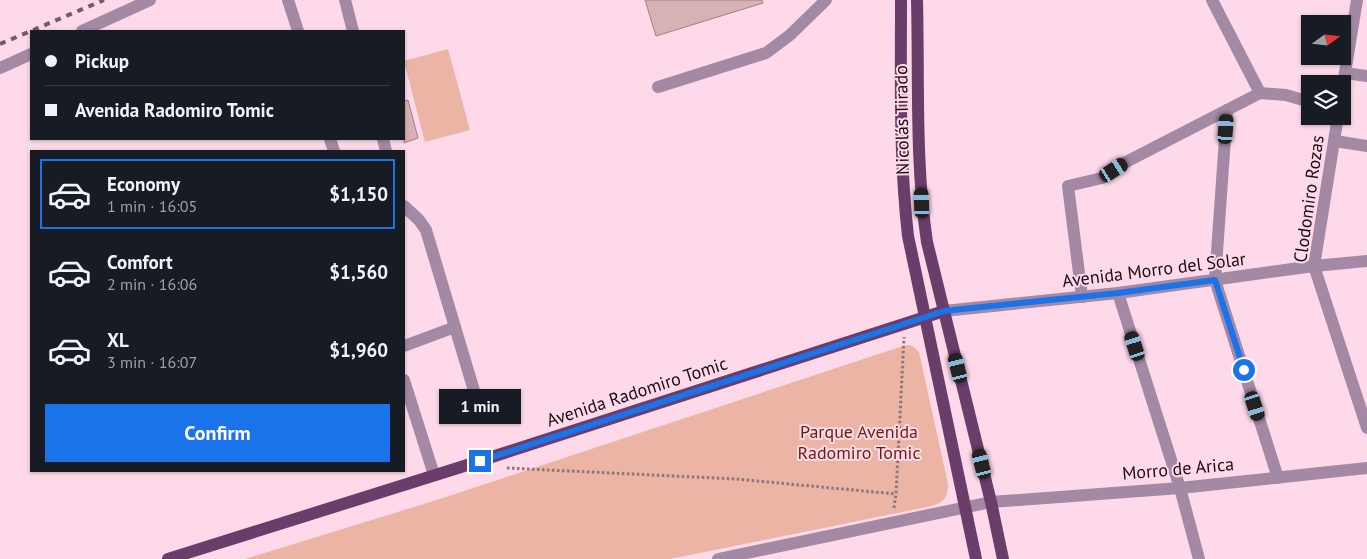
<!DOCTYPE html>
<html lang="en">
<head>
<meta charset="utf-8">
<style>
  body { margin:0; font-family:"PT Sans",sans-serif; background:#242831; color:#f1f3f6; height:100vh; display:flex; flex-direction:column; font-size:19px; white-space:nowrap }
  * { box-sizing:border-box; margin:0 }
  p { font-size:16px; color:#9ea1a6 }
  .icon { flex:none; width:28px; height:28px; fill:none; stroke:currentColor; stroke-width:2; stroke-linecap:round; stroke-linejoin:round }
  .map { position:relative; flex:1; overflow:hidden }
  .drawer { position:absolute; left:30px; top:150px; width:375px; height:322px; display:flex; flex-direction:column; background:#171b24; border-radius:0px; box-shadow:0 1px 4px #0004 }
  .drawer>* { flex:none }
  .top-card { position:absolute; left:30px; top:30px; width:375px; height:110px; border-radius:0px; box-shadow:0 1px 4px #0004; display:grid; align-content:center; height:110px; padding:0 15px; background:#171b24 }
  .needle { width:32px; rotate:75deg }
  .fabs { position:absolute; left:1301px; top:15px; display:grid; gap:10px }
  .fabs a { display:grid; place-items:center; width:50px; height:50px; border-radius:0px; background:#171b24; box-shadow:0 1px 4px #0004; font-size:25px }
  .end { position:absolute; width:22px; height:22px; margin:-11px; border:6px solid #1a73e8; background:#fff; box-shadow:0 0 0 2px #fff }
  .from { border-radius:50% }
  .bubble { position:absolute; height:35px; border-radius:0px; background:#171b24; box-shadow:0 1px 4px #0004; font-size:16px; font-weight:700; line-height:35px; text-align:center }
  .car { position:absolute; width:15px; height:30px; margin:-15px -8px; border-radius:6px; box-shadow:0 0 4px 1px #0007; background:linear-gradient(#222 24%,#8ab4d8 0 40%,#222 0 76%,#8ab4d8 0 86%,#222 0) }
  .top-card b { display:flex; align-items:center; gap:18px; height:48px; font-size:19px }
  .top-card b+b { border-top:1px solid #363941 }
  .top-card i { width:12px; height:12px; background:#f1f3f6 }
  ul { padding:9px 0 0; list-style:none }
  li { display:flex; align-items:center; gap:15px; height:70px; margin:0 10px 8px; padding:0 5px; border:2px solid transparent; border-radius:0px }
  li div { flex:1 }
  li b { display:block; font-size:19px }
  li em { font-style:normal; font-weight:700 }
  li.active { border-color:#1a73e8 }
  li>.icon { width:45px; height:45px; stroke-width:1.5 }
  .button { display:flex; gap:10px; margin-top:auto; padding:10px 15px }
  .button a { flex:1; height:58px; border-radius:0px; background:#1a73e8; color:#fff; font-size:20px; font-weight:700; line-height:58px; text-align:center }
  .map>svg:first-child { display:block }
</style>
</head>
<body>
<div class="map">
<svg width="1367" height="559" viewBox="0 0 1367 559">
  <rect width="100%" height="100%" fill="#fed9e9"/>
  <g fill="#ecb4a4">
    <polygon points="448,49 470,130 425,142 404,61"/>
    <path d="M909 345 914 347 919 352 948 484C948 497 944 502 932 506L670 559H245L440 499 903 346Z"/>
  </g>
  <g fill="#d8b1b4" stroke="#a57f82">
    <polygon points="645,0 762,0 763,3 656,36"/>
    <polygon points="408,100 418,138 404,143 404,101"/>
  </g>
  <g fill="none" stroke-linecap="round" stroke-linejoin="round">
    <g stroke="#8d747f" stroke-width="3" stroke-dasharray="2.5 2.5" stroke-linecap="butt">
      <polyline points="507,468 736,479 896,494"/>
      <polyline points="894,508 896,494 904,337"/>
    </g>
    <g stroke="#a389a3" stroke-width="12">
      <polyline points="288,0 298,31"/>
      <polyline points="345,0 353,31"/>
      <polyline points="1212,0 1260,93"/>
      <polyline points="82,31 150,0"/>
      <polyline points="0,68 31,54"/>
      <polyline points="1345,73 1367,76"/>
      <polyline points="658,87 766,53 790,35 826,0"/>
      <polyline points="1342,91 1357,0"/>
      <polyline points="1227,110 1215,280 1278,478"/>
      <polyline points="1338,116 1314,266 1367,428"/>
      <polyline points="330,139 334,151"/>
      <polyline points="383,139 386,151"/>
      <polyline points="1335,141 1367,146"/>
      <polyline points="404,206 419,220 426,230 478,404"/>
      <polyline points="1118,293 1180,488 1199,559"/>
      <polyline points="1082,297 1068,186 1102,178 1126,162 1260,93 1286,95 1310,102"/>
      <polyline points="944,311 1118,293 1314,266 1367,261"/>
      <polyline points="404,346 455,327"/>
      <polyline points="404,380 434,475"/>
      <polyline points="718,559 991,502 1180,488 1367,468"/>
    </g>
    <g stroke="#6a3d6b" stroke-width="12">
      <path d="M901 0C901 79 899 157 908 236L976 559"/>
      <path d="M917 0C919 81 915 162 927 242L991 502 1003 559"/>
      <polyline points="168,559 461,467 944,311"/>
    </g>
    <polyline stroke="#715b65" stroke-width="4" stroke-dasharray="6 6" stroke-linecap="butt" points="0,44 104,0"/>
  </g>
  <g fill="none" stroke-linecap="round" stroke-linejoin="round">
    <polyline stroke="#1a73e8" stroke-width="6" points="480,461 944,311 1118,293 1215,280 1244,370"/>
  </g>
  <g text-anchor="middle" stroke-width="4" stroke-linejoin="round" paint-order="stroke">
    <g font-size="18" fill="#190d13" stroke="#fed9e9">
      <text transform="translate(902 120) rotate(-91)" y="6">Nicolás Tirado</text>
      <text transform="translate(1309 199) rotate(-82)" y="6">Clodomiro Rozas</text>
      <text transform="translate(1154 270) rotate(-7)" y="6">Avenida Morro del Solar</text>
      <text transform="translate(637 392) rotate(-18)" y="6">Avenida Radomiro Tomic</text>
      <text transform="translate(1178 469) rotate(-5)" y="6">Morro de Arica</text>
    </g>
    <g font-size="18" fill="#671e08" stroke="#fed9e9">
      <text x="859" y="438">Parque Avenida<tspan x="859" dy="21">Radomiro Tomic</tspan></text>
    </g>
  </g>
</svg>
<div class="fabs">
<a><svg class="needle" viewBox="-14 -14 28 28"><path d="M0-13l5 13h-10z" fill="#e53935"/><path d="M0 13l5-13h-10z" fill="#9ea1a6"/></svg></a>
<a><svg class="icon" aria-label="layers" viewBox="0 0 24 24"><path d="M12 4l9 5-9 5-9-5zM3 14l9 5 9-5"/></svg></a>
</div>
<i class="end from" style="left:1244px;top:370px"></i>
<i class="end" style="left:480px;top:461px"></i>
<div class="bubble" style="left:439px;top:389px;width:82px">1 min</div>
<i class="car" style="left:1226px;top:129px;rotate:4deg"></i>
<i class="car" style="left:1114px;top:170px;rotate:57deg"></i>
<i class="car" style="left:922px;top:203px;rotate:358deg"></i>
<i class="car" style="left:1135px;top:346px;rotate:342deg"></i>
<i class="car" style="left:958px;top:368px;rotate:346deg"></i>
<i class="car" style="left:1255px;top:406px;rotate:162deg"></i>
<i class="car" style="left:982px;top:464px;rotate:346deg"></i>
<div class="top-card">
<b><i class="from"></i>Pickup</b>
<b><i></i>Avenida Radomiro Tomic</b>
</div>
<section class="drawer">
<ul>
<li class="active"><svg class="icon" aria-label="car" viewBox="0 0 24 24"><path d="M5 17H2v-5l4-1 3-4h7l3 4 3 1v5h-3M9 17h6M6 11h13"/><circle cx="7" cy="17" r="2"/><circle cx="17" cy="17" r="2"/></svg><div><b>Economy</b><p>1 min · 16:05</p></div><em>$1,150</em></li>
<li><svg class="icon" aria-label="car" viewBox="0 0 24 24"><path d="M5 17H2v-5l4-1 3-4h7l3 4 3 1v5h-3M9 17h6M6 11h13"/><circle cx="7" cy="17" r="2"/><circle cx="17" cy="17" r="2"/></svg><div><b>Comfort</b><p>2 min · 16:06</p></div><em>$1,560</em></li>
<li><svg class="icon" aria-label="car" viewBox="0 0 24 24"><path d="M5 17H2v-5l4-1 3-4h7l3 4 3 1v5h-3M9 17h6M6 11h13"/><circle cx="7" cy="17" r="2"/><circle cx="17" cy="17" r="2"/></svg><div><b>XL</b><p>3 min · 16:07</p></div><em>$1,960</em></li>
</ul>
<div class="button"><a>Confirm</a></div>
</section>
</div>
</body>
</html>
